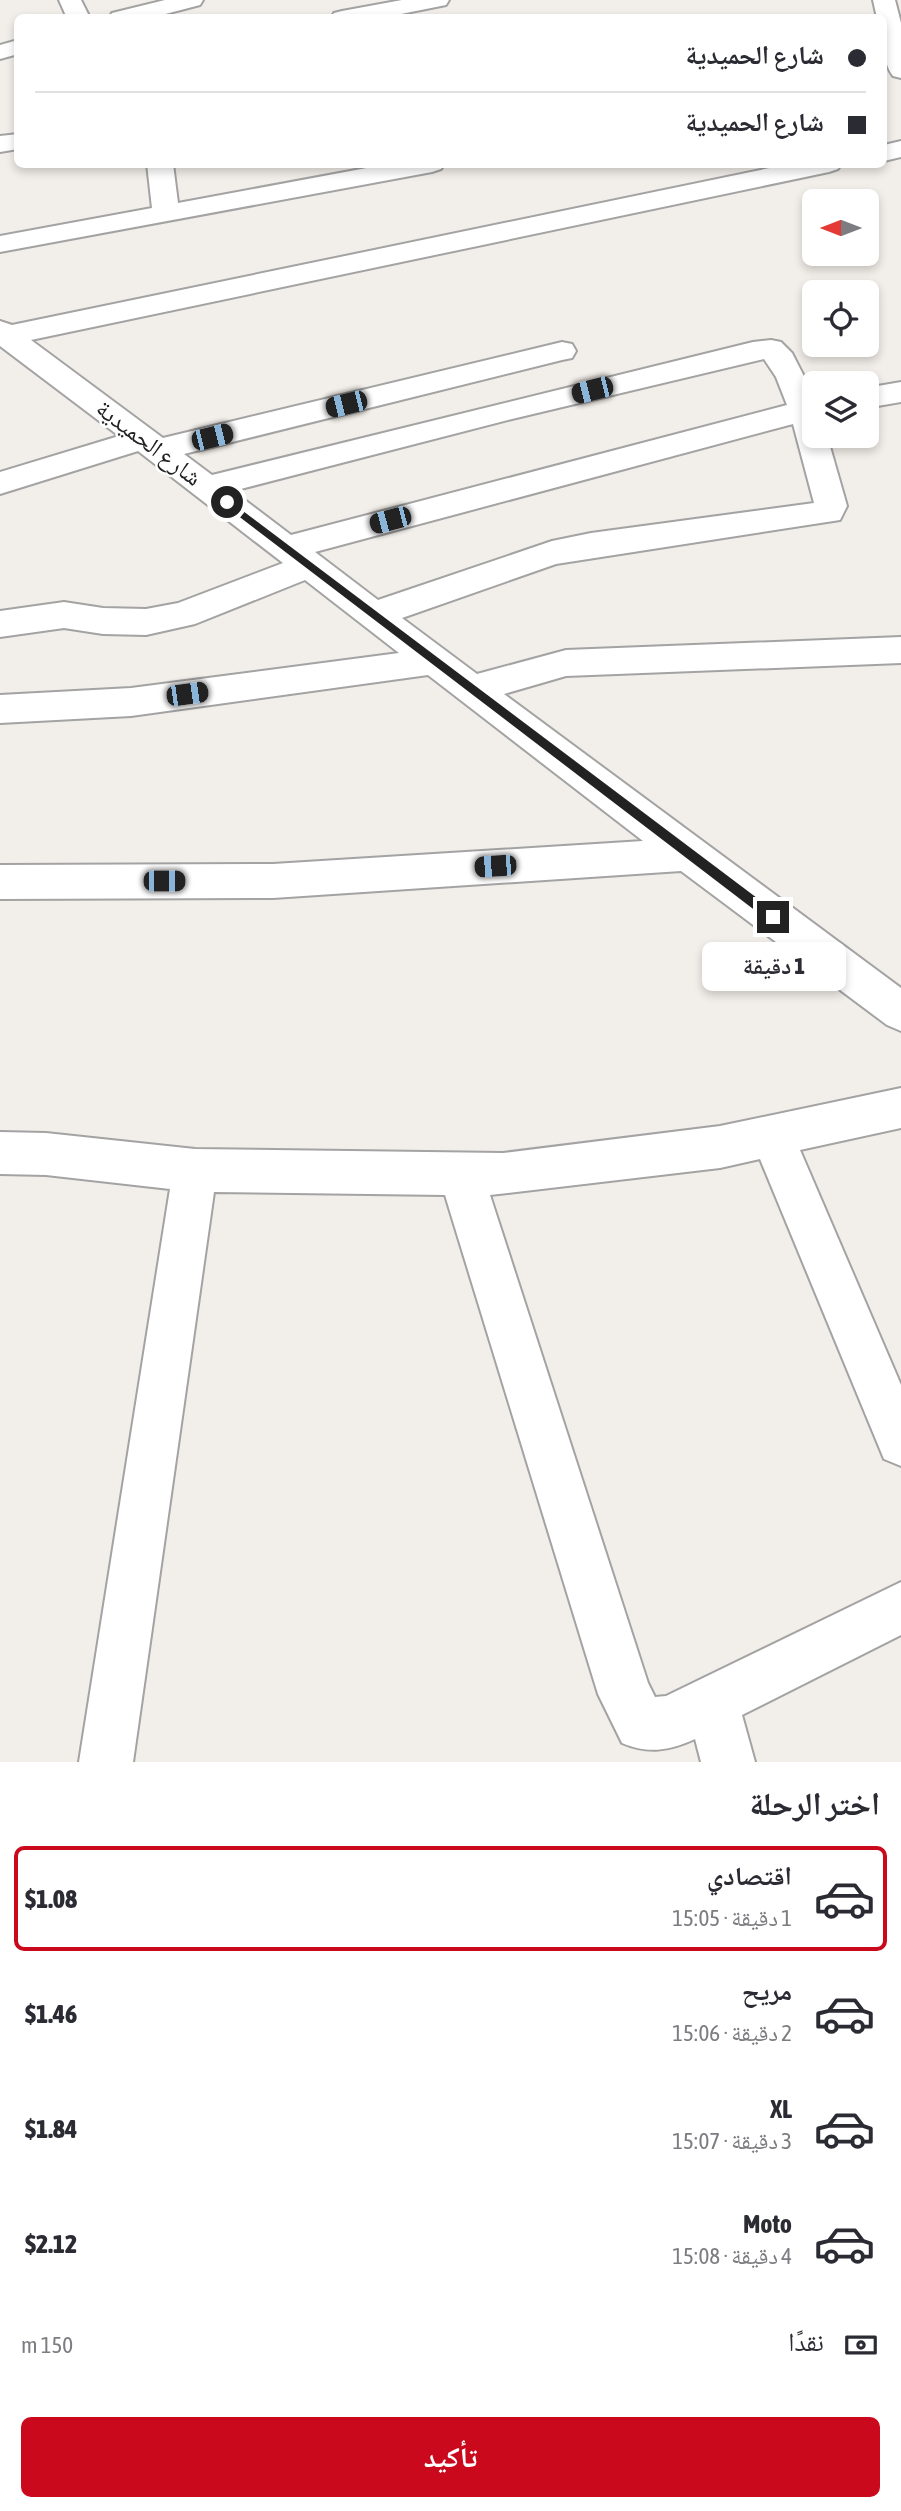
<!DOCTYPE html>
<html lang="ar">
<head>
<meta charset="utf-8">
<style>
  body { margin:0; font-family:"Asap Condensed","Noto Naskh Arabic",sans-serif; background:#f7f7f7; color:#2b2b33; direction:rtl; height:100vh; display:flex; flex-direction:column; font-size:26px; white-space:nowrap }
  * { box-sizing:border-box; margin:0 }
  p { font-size:23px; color:#7c7c81 }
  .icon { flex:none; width:38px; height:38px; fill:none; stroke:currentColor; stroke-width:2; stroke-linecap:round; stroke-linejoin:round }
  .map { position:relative; height:1762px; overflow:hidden; direction:ltr }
  .panel { display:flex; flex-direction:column; background:#fff; flex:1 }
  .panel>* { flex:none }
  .hud { position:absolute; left:14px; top:14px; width:873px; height:154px; border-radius:10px; box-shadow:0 4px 10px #0003; direction:rtl; display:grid; align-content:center; height:154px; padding:0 21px; background:#fff }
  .needle { width:46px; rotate:270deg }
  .tools { position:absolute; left:802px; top:189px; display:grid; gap:14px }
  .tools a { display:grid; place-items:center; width:77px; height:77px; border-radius:10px; background:#fff; box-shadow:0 4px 10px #0003; font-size:35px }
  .end { position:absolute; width:32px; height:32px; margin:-16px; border:9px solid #222; background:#fff; box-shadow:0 0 0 4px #fff }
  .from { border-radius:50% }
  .bubble { position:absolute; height:49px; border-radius:10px; background:#fff; box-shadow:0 4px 10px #0003; font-size:23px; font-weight:800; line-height:49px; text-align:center; direction:rtl }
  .car { position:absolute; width:21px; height:42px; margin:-21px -10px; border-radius:9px; box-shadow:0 0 5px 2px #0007; background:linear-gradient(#222 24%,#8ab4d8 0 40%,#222 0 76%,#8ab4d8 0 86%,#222 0) }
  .hud b { display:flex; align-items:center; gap:24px; height:66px; font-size:26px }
  .hud b+b { border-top:2px solid #e1e1e2 }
  .hud i { width:18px; height:18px; background:#2b2b33 }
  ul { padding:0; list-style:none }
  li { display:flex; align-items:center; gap:21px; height:105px; margin:0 14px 10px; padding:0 7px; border:4px solid transparent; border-radius:10px }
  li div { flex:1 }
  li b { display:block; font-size:26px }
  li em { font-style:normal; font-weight:800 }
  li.active { border-color:#cb091d }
  li>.icon { width:63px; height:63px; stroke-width:1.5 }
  h2 { padding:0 21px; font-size:32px; line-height:84px }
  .pay { display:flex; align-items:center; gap:18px; height:77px; padding:0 21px; font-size:26px }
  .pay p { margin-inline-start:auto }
  .primary-button { display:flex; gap:14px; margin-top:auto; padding:14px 21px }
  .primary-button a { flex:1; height:80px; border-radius:10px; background:#cb091d; color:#fff; font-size:28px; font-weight:800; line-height:80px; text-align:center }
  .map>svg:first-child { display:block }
</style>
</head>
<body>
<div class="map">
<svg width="901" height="1762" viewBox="0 0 901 1762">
  <rect width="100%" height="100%" fill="#f2eee9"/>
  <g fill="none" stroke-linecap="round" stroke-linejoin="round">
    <g stroke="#a3a3a3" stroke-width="4">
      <g id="minor">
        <polygon points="59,0 81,0 90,18 67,18"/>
        <polygon points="165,0 203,0 200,5 150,18 109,18 112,13"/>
        <polygon points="402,0 449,0 446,5 381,18 331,18 334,13 342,11"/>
        <path d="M873 0H895L901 23V78L893 76C881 60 884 36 884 18H877Z"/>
        <polygon points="18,40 18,54 0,59 0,45"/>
        <polygon points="18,134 18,149 0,152 0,136"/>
        <polygon points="901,141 901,157 884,161 884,145"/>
        <polygon points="147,164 173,164 178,203 388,164 444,164 441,169 432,172 0,252 0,236 152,208"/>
        <path d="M789 164H841L838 169 829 172 31 340 163 438 562 342 572 344 576 351 572 358 562 360 184 454 212 475 753 342 771 340 781 342 792 353 814 396V436H827L847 506 840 520 556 564 402 618 477 674 566 650 901 637V663L566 676 504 694 901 988V1031L887 1025 681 871 273 898 0 899V865L273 864 643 841 428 675 131 716 0 723V695L131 688 399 653 305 580 195 624 146 635 103 634 64 628 0 637V611L64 602 103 608 146 609 178 603 283 563 138 451 0 494V472L119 436 0 346V321L12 325ZM764 359 776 377 787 405 291 535 233 491 512 419ZM793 424 814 503 591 533 552 541 378 600 315 552Z"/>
        <polygon points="901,382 901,402 866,408 866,388"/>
        <path d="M901 1088V1128L800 1150 901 1385V1466L884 1459 760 1159 720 1168 490 1195 648 1683 655 1697 666 1696 901 1582V1635L742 1715 755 1762H701L695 1739C669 1751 648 1754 622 1743L598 1694 445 1195 214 1192 133 1762H79L170 1189 46 1175 0 1174V1132L46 1133 195 1149 503 1153 720 1126Z"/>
      </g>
    </g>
    <use href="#minor" fill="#fff" fill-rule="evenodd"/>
  </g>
  <polygon fill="#222" points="227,499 777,913 777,921 769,921 224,505 222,502"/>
  <g text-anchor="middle" stroke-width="5" stroke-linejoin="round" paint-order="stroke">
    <g font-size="24" fill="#222" stroke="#fff">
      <text transform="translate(149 443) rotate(37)" y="8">شارع الحميدية</text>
    </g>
  </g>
</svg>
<div class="tools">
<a><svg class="needle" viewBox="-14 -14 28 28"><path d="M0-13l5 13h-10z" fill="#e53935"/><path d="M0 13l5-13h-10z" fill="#7c7c81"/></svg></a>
<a><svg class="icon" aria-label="locate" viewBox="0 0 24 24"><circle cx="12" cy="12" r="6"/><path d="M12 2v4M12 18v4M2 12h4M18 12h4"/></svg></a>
<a><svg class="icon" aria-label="layers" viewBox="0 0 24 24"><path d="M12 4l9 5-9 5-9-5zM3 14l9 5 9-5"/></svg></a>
</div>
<i class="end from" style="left:227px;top:502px"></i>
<i class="end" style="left:773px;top:917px"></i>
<div class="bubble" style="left:702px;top:942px;width:144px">1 دقيقة</div>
<i class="car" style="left:592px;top:390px;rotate:256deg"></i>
<i class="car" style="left:346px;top:404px;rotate:256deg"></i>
<i class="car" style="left:212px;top:437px;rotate:76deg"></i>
<i class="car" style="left:390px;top:520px;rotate:255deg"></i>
<i class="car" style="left:187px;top:694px;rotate:82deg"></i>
<i class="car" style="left:495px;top:866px;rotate:266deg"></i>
<i class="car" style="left:164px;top:881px;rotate:90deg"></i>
<div class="hud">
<b><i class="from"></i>شارع الحميدية</b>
<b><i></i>شارع الحميدية</b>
</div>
</div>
<section class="panel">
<h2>اختر الرحلة</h2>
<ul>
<li class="active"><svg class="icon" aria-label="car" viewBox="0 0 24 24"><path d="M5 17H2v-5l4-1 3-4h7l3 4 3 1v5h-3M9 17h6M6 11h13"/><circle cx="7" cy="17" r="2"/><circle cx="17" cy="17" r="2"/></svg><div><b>اقتصادي</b><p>1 دقيقة · 15:05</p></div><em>$1.08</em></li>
<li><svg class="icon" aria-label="car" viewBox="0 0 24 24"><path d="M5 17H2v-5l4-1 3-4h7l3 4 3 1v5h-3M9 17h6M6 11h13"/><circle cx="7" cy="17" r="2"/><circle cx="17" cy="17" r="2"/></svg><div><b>مريح</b><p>2 دقيقة · 15:06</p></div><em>$1.46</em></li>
<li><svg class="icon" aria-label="car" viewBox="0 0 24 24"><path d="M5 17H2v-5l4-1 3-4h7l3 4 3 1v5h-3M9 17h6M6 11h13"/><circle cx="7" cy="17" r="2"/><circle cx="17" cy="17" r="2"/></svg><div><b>XL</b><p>3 دقيقة · 15:07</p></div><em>$1.84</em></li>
<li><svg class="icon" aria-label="car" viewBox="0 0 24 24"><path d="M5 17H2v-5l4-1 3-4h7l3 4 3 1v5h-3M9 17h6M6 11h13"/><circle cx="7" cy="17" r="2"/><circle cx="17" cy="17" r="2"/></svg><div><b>Moto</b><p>4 دقيقة · 15:08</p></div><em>$2.12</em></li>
</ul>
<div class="pay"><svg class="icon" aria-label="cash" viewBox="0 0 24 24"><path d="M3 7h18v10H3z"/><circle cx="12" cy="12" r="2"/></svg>نقدًا<p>150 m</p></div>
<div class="primary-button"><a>تأكيد</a></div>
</section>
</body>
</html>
